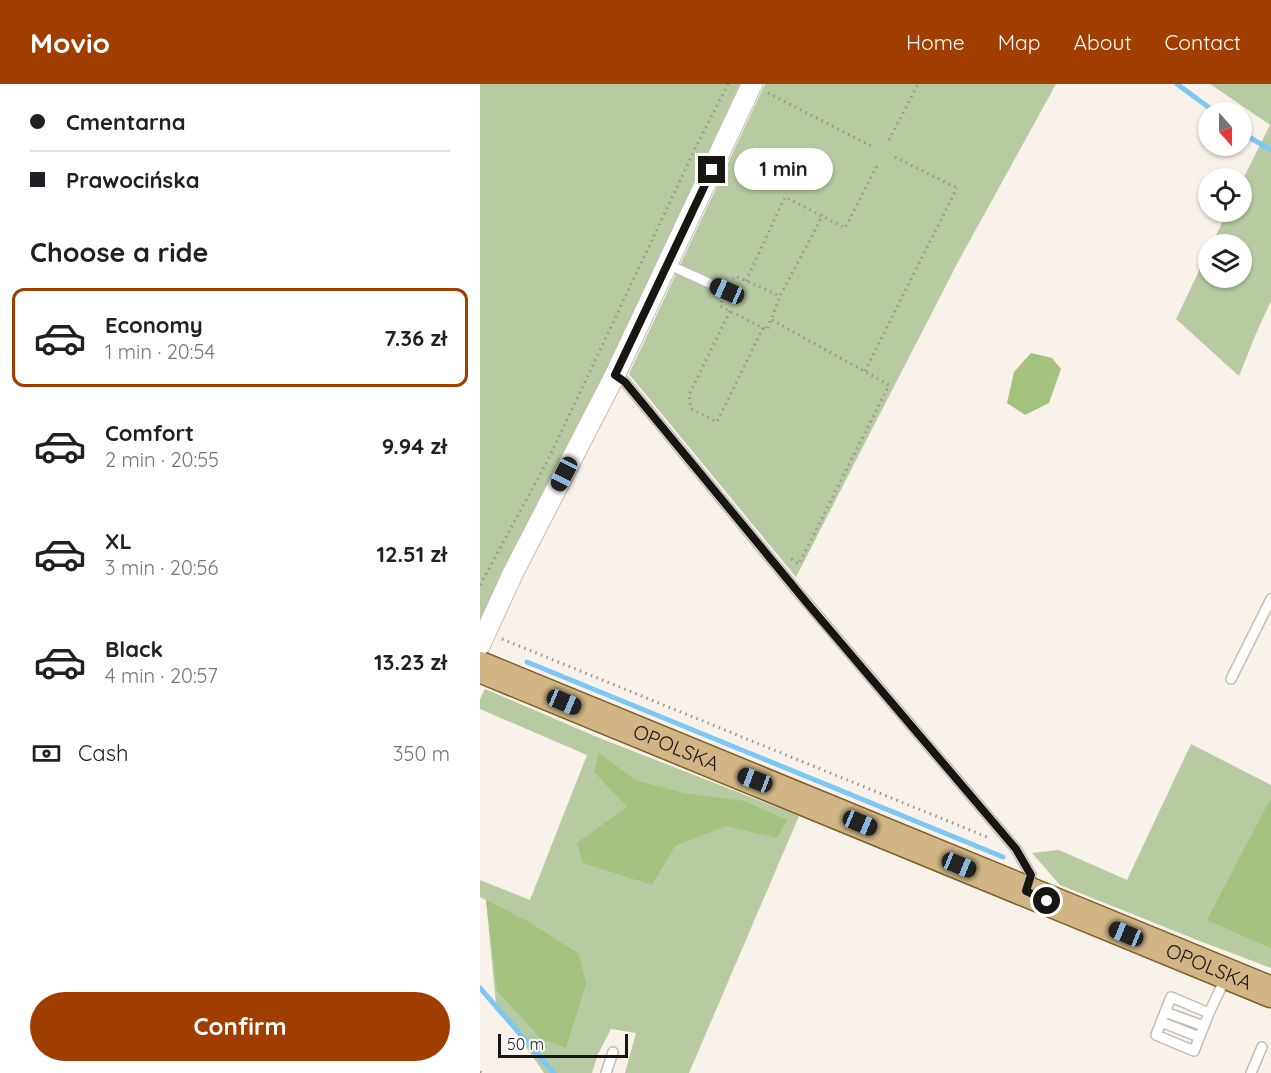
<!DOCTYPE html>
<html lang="en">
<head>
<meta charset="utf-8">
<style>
  body { margin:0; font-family:Quicksand,sans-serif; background:#f2f2f2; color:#202124; height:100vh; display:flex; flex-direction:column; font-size:22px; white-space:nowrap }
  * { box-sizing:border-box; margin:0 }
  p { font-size:20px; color:#757577 }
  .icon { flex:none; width:33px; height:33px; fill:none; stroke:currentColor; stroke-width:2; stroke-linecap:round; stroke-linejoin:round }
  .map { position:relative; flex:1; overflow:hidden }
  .details { display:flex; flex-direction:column; background:#fff; width:480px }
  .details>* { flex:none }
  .top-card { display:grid; align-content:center; height:132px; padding:0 30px; background:#fff }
  .needle { width:39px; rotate:159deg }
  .tools { position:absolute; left:718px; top:18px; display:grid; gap:12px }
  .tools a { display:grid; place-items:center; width:54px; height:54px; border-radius:50%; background:#fff; box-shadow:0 2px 4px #0004; font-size:30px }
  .scale { position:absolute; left:18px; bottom:15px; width:130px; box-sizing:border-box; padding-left:6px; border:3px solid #181613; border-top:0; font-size:16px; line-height:21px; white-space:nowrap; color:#181613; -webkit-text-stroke:4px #fff; paint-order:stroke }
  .end { position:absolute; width:27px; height:27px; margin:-14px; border:8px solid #181613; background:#fff; box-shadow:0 0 0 3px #fff }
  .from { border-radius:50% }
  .bubble { position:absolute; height:42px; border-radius:21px; background:#fff; box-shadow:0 2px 4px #0004; font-size:20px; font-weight:800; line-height:42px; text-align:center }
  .car { position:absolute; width:18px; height:36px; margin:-18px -9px; border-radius:8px; box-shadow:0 0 4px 2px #0007; background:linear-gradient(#222 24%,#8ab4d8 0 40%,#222 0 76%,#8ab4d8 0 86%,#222 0) }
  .top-card b { display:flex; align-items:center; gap:21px; height:57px; font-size:22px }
  .top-card b+b { border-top:2px solid #e0e0e0 }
  .top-card i { width:15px; height:15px; background:#202124 }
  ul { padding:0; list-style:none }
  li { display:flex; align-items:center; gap:18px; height:99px; margin:0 12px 9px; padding:0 18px; border:3px solid transparent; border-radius:12px }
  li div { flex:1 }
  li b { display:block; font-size:22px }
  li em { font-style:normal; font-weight:800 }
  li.on { border-color:#a03e00 }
  li>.icon { width:54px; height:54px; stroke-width:1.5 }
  h2 { padding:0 30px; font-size:27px; line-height:72px }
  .pay { display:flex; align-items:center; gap:15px; height:66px; padding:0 30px; font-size:22px }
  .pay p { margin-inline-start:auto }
  .button { display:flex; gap:12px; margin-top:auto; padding:12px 30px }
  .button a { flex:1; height:69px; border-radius:36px; background:#a03e00; color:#fff; font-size:24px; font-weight:800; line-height:69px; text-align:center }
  header { display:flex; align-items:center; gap:36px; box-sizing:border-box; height:84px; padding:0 30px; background:#a03e00; color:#fff }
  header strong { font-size:28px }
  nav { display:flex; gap:33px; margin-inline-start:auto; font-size:21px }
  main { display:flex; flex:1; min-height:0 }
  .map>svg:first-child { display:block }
</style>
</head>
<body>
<header>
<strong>Movio</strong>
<nav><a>Home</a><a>Map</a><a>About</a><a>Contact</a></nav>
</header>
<main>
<section class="details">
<div class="top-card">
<b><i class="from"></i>Cmentarna</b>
<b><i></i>Prawocińska</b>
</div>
<h2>Choose a ride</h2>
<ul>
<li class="on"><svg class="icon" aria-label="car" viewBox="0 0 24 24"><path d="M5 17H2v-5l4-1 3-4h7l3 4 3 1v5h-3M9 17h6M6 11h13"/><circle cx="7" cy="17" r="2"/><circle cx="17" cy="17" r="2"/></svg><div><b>Economy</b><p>1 min · 20:54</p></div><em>7.36 zł</em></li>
<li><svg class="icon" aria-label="car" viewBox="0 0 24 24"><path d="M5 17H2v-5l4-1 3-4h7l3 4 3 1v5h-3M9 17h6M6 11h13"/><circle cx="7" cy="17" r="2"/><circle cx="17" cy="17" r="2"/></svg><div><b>Comfort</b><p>2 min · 20:55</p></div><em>9.94 zł</em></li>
<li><svg class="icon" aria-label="car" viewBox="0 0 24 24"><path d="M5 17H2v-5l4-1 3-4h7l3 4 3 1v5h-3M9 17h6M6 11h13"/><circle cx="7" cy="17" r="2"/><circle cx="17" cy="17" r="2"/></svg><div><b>XL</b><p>3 min · 20:56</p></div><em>12.51 zł</em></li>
<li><svg class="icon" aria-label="car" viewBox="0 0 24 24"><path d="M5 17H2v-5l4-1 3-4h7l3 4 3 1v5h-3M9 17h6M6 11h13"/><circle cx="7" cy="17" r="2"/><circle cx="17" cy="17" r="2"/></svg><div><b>Black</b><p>4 min · 20:57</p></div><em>13.23 zł</em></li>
</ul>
<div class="pay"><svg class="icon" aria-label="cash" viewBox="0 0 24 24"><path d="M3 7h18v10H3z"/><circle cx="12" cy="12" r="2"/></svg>Cash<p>350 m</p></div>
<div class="button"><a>Confirm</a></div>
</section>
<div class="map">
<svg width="791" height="989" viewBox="0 0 791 989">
  <rect width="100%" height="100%" fill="#f8f2ea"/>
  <g fill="#b7caa1">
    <polygon points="0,0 260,0 114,313 0,538"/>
    <polygon points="285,0 576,0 478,178 316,493 149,290"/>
    <polygon points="730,0 791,0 791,217 775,252 759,292 696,235 729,166 729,194 762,194 762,160 732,160 747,128 762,128 762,97 790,41"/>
    <polygon points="5,605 117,653 319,732 209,989 145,989 156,949 131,945 118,970 112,989 64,989 16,920 6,816 0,813 0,796 50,816 107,671 0,625 0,615"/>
    <polygon points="711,660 791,701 791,713 728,836 791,865 791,884 717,856 580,801 552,769 579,766 647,796"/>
  </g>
  <g fill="#a4c27e">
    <polygon points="551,269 572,274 581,285 569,319 545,331 527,319 534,288"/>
    <polygon points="119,669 155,696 203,709 264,717 307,736 297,754 246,742 195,762 172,801 103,779 97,759 147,723 114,688"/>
    <polygon points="791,713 791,865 727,836"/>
    <polygon points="6,816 49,838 99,870 106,900 86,964 61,955 17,907"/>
  </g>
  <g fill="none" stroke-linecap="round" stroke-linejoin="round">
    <g stroke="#7cc7f4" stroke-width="5">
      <polyline points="697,0 735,28"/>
      <polyline points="762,49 791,66"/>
      <polyline points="47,578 523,773"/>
      <polyline points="0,904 74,989"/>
    </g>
    <g stroke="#c3bdb5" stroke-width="12">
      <g id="service">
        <polyline points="187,180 247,207"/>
        <polyline points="135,291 145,298 312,501 536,765 551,791 547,803"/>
        <polyline points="751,595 791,515"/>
        <polygon points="691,913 729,929 714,967 676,951"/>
        <polyline points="685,928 724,942"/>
        <polyline points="729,929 746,893"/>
        <polyline points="681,938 719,953"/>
        <polyline points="126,989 133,968"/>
        <polyline points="771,989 782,963"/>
      </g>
    </g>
    <g stroke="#c3bdb5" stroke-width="22">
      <polyline id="minor" points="0,561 33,489 135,291 272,0"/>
    </g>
    <g stroke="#7c5e27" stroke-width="33">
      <g id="primary">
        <path id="s1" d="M0 583 791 908"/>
      </g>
    </g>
    <g stroke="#98948e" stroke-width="3" stroke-dasharray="1.5 4.5" stroke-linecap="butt">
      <polyline points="288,9 391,62"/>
      <polyline points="409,56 438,0"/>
      <polyline points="415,73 477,104"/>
      <polyline points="253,195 255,192 300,212 343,131"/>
      <polyline points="266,197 305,113 365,144 398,80"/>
      <polyline points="242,217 240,222 287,246 300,212"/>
      <polyline points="250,227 209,311 211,325 237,338 283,244"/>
      <polyline points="292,236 409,301 319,480 310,474 308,476"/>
      <polyline points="385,287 477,104"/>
      <polyline points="0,501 68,376 215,65 248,0"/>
      <polyline points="22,555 507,753"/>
      <polyline points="0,988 2,989"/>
    </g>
    <use href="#service" stroke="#fff" stroke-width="9"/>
    <use href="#minor" stroke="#fff" stroke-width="20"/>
    <use href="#primary" stroke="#d1b584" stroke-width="30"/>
  </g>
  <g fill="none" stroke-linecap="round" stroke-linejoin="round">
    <polyline stroke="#181613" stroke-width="8" points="232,86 135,291 145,298 327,519 536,765 551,791 546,807 567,817"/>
  </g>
  <g text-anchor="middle" stroke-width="5" stroke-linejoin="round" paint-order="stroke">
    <g font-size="20" fill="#181613" stroke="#fff">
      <text dy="7" stroke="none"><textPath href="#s1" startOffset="212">OPOLSKA</textPath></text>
      <text dy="7" stroke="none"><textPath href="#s1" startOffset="788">OPOLSKA</textPath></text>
    </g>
  </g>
</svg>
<div class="tools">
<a><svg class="needle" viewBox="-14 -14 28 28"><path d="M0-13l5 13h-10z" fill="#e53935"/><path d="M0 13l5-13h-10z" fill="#757577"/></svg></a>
<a><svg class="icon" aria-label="locate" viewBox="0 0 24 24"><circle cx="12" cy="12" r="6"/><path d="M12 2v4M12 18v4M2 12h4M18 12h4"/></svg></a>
<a><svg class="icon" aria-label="layers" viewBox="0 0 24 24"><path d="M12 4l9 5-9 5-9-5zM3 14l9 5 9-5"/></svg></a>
</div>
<div class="scale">50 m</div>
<i class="end from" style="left:567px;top:817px"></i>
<i class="end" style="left:232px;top:86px"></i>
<div class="bubble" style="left:254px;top:64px;width:99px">1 min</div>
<i class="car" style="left:247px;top:207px;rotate:294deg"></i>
<i class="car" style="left:84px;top:390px;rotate:207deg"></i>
<i class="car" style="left:84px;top:618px;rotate:113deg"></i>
<i class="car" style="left:275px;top:696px;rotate:291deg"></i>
<i class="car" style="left:380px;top:739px;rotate:113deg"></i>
<i class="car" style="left:479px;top:781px;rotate:112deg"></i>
<i class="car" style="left:646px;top:850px;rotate:292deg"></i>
</div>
</main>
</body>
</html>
